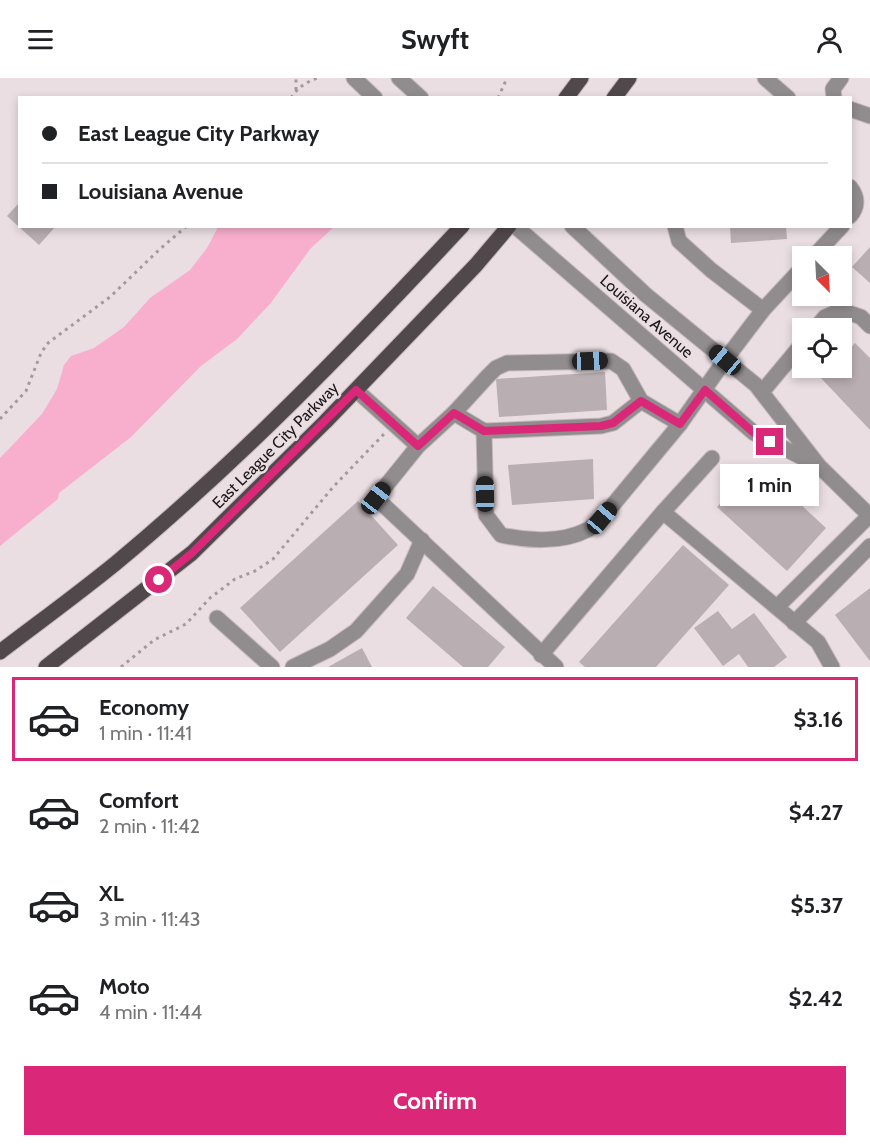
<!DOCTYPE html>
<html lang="en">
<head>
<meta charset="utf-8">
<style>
  body { margin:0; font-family:Cabin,sans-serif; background:#f6f6f6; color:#202124; height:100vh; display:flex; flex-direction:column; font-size:22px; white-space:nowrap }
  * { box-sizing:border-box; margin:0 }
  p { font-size:20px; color:#757577 }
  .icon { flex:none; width:33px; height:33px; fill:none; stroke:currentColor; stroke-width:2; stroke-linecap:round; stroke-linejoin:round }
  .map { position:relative; height:589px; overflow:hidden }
  .drawer { display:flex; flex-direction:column; background:#fff; flex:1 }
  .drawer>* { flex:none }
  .banner { position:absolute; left:18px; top:18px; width:834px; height:132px; border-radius:0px; box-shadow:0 3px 9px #0003; display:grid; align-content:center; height:132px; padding:0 24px; background:#fff }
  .needle { width:39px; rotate:156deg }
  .tools { position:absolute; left:792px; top:168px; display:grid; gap:12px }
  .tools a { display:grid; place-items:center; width:60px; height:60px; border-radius:0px; background:#fff; box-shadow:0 3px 9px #0003; font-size:30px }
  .end { position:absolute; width:27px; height:27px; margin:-14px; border:8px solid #db2777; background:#fff; box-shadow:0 0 0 3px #fff }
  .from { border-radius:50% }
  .bubble { position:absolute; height:42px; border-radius:0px; background:#fff; box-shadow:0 3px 9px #0003; font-size:20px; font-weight:700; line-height:42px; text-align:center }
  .car { position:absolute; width:18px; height:36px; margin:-18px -9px; border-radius:8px; box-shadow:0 0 4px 2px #0007; background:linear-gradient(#222 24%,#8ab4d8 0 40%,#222 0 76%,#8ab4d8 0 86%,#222 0) }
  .banner b { display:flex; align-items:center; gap:21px; height:57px; font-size:22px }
  .banner b+b { border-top:2px solid #e0e0e0 }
  .banner i { width:15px; height:15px; background:#202124 }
  ul { padding:10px 0 0; list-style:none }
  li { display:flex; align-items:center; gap:18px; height:84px; margin:0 12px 9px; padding:0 12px; border:3px solid transparent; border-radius:0px }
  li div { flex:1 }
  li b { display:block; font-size:22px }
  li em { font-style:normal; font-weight:700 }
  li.active { border-color:#db2777 }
  li>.icon { width:54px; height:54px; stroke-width:1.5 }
  .button { display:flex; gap:12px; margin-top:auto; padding:12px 24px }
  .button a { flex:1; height:69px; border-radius:0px; background:#db2777; color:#fff; font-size:24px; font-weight:700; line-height:69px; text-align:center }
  header { display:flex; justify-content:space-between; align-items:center; height:78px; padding:0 24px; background:#fff; font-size:27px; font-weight:700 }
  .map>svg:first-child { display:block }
</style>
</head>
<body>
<header><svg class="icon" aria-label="menu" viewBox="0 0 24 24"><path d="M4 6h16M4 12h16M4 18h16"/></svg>Swyft<svg class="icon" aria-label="person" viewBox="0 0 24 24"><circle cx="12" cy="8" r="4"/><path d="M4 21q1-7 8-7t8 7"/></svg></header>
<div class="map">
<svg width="870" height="589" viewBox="0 0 870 589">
  <rect width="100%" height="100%" fill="#eadee2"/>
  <polygon fill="#f8afce" points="218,149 334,149 311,170 270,226 237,261 201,288 131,359 59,415 58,421 0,468 0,380 42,336 57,311 64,287 71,278 94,270 124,249 150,220 190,192 207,170"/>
  <g fill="#b9aeb2">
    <polygon points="20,124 20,148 56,148 39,167 7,138"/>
    <polygon points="730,148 786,148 787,161 731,165"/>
    <polygon points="870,169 870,205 852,189"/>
    <polygon points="855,265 870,280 870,352 820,299 830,290 842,290 842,278"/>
    <polygon points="605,294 607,332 499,339 496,301"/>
    <polygon points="593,381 594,421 512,427 508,387"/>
    <polygon points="757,386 826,450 787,493 717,429"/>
    <polygon points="358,423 398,467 280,574 240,530"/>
    <polygon points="683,467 729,507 656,589 585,589 579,584"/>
    <polygon points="433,508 505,569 488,589 463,589 406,540"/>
    <polygon points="870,510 870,583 835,537"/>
    <polygon points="718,533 732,551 754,535 787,579 774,589 748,589 739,576 723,588 694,550"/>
    <polygon points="362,570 372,589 328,589"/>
  </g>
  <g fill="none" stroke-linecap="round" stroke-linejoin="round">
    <g stroke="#c4babd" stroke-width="17">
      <g id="minor">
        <polyline points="354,0 375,20"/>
        <polyline points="399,0 421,20"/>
        <polyline points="765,0 788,20"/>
        <polyline points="834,20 833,11 841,0"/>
        <polyline points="850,31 870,38"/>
        <path d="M850 109C858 119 858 129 850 138"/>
        <polyline points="515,148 754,355 813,385"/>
        <polyline points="572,148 646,217 756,307 819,388 870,438"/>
        <polyline points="675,148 679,163 711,192 763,232"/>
        <polyline points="814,178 842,148"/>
        <polyline points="816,250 825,239 841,232 861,239 870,248"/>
        <polyline points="356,312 418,368"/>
        <polyline points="762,314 802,266"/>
        <path d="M454 335 484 353 486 437 501 457C527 463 562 465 587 452 592 450 597 444 602 440L680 346"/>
        <polyline points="484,353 601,348 613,345 641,323"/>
        <polyline points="663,434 818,564 832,589"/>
        <polyline points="777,529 870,437"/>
        <polyline points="217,540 272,589"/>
        <polyline points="794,545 870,468"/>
        <polyline points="541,577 663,434 712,380"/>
        <polyline points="293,589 330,571 356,553 407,496 422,462"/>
        <polyline points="556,589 376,420 418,368 454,335 487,299 496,290 507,285 611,283 623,291 641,323 680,346 725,282 763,232 802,190"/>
      </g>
    </g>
    <g stroke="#c4babd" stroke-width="17">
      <g id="major">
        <polyline points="566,20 581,0"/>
        <polyline points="614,20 629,0"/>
        <path d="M0 574C38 545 78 516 116 485 240 382 352 266 462 148"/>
        <polyline points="46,589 192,475 325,344 476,187 509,148"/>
      </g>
    </g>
    <g stroke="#a49a9e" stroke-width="3" stroke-dasharray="3 4.5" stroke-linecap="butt">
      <polyline points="296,12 296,0"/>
      <path d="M291 20C298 9 306 4 318 0"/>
      <polyline points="498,20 507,0"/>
      <polyline points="0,341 26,313 41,275 48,265 110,219 161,170 187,148"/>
      <polyline points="121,589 154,562 186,546 210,520 235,501 255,493 273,481 334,408 384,356"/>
    </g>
    <use href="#minor" stroke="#918c8e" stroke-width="15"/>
    <use href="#major" stroke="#50484b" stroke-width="15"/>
  </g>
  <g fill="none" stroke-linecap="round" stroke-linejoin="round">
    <polyline stroke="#db2777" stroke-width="8" points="159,502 192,475 356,312 418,368 454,335 484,353 601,348 613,345 641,323 680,346 705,312 754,355 770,364"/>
  </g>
  <g text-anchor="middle" stroke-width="5" stroke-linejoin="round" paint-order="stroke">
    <g font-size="16" fill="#191517" stroke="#eadee2">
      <text transform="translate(647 238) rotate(41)" y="6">Louisiana Avenue</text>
      <text transform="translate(275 367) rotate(-45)" y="6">East League City Parkway</text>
    </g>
  </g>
</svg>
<div class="tools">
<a><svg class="needle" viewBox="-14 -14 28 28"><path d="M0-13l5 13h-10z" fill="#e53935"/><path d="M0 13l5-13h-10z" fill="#757577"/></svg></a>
<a><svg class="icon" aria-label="locate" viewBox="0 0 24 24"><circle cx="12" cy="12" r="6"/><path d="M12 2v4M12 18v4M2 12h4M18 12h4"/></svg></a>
</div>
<i class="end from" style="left:159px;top:502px"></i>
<i class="end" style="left:770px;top:364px"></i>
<div class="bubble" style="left:720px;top:386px;width:99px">1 min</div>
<i class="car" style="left:725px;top:282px;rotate:310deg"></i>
<i class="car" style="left:590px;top:283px;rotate:88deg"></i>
<i class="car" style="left:485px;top:416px;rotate:359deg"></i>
<i class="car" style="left:376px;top:420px;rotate:38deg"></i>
<i class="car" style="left:602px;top:440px;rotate:40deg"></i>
<div class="banner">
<b><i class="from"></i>East League City Parkway</b>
<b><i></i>Louisiana Avenue</b>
</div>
</div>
<section class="drawer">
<ul>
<li class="active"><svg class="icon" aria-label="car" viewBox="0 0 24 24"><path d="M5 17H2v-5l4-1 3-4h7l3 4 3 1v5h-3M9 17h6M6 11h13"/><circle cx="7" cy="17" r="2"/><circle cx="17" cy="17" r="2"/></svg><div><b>Economy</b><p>1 min · 11:41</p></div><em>$3.16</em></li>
<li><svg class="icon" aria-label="car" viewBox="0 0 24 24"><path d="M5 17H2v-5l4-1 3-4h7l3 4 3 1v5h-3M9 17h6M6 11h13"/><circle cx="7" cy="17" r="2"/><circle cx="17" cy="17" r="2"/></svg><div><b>Comfort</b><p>2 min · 11:42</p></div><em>$4.27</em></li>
<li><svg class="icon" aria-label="car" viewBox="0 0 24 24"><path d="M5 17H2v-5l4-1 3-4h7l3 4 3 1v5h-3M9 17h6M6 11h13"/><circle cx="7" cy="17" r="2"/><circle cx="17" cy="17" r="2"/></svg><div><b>XL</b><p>3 min · 11:43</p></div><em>$5.37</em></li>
<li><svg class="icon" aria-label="car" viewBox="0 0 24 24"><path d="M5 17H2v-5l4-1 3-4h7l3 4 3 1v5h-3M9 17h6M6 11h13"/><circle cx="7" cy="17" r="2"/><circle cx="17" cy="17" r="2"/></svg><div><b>Moto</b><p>4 min · 11:44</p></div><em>$2.42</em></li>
</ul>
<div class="button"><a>Confirm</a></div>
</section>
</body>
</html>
